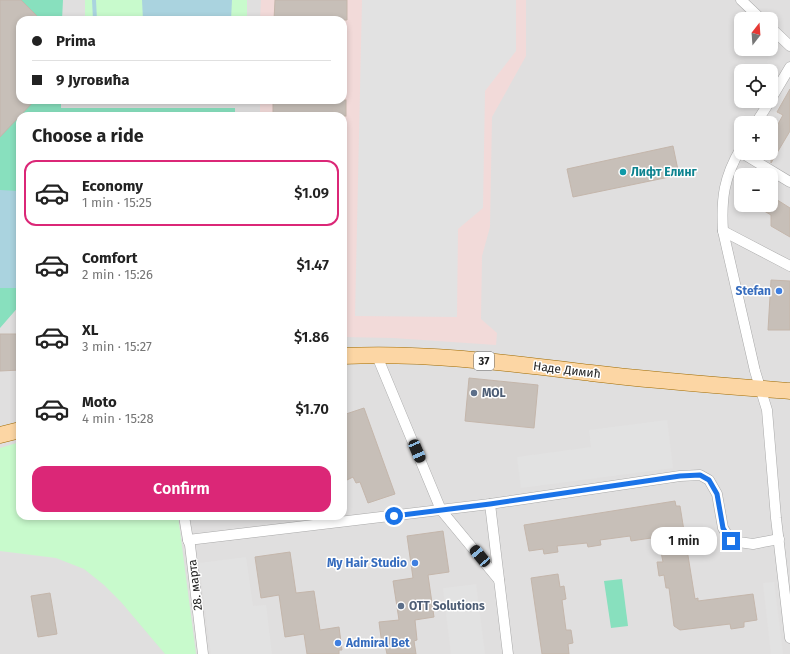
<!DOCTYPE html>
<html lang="en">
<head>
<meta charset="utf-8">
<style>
  body { margin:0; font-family:"Fira Sans",sans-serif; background:#f6f6f6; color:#222; height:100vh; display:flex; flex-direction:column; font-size:15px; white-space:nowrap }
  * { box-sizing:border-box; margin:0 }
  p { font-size:13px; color:#767676 }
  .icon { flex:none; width:22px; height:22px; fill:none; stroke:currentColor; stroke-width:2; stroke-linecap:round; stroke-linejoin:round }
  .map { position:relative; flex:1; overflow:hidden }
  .panel { position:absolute; left:16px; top:112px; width:331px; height:408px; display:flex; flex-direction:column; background:#fff; border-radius:12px; box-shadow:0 2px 6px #0003 }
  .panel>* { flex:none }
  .top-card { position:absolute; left:16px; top:16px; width:331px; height:88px; border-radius:12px; box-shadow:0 2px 6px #0003; display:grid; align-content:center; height:88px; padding:0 16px; background:#fff }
  .needle { width:26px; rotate:17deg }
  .controls { position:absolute; left:734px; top:12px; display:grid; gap:8px }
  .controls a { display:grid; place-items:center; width:44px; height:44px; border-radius:8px; background:#fff; box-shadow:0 2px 6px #0003; font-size:20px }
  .end { position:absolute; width:18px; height:18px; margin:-9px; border:5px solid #1a73e8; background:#fff; box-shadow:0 0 0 2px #fff }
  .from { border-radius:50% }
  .bubble { position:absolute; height:28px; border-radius:12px; background:#fff; box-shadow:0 2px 6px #0003; font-size:13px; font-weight:600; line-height:28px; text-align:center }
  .car { position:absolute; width:12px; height:24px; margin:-12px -6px; border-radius:5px; box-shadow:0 0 3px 1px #0007; background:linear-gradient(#222 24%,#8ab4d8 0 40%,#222 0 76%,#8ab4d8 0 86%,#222 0) }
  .top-card b { display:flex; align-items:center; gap:14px; height:38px; font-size:15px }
  .top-card b+b { border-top:1px solid #e0e0e0 }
  .top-card i { width:10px; height:10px; background:#222 }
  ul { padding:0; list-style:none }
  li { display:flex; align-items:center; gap:12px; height:66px; margin:0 8px 6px; padding:0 8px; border:2px solid transparent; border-radius:12px }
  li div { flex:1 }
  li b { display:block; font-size:15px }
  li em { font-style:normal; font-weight:600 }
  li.current { border-color:#db2777 }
  li>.icon { width:36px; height:36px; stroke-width:1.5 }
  h2 { padding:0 16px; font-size:18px; line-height:48px }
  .primary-button { display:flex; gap:8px; margin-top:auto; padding:8px 16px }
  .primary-button a { flex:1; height:46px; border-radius:12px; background:#db2777; color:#fff; font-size:16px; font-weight:600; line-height:46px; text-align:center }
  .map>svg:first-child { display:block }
</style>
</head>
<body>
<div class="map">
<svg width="790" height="654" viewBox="0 0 790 654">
  <rect width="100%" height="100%" fill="#f2efe9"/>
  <path fill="#e0dfdf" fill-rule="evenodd" d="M0 0H790V654H0ZM741 19H771V49H741ZM20 20H343V100H20ZM741 71H771V101H741ZM20 116H343V516H20ZM741 123H771V153H741ZM741 175H771V205H741Z"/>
  <polygon fill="#f2dad9" points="261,0 526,0 526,56 492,117 490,227 482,256 481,319 497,333 496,345 393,338 343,337 343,116 260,116 260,100 343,100 343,20 260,20"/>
  <g fill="#c8facc">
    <rect x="85" y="0" width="162" height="20"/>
    <polygon points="20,442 20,516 178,516 196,654 165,654 121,602 104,585 84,569 56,558 0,551 0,448"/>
  </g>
  <g fill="#88e0be">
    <polygon points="0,0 63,0 62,20 20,20 20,100 61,100 61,108 235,108 235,116 20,116 20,305 0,328"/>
    <polygon points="622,579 628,626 611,628 604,581"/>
  </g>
  <g fill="#e2e2e2">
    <polygon points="362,0 516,0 516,51 485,91 483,208 458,229 457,317 355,316"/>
    <polygon points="667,420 673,468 521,488 517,457 591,447 589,430"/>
    <polygon points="246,557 253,606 266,605 272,654 211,654 199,563"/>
    <polygon points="774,582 783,654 771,654 763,583"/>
    <polygon points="476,584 485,654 451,654 443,588"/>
  </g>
  <g fill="#aad3df">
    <polygon points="142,0 232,0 231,20 143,20"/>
    <polygon points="0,190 17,191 17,288 0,288"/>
  </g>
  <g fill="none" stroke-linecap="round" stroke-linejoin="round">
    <polyline stroke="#aad3df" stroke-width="4" points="94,0 95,20"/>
  </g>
  <g fill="#c7bfb8" stroke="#c4b6ab">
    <polygon points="0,0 21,0 41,20 20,20 20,100 35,100 0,137"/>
    <polygon points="275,0 347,0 347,20 274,20"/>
    <polygon points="790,89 790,131 771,163 771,137 783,115 777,112"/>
    <rect x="273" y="100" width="73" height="16"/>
    <polygon points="673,146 679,175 573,197 567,169"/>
    <polygon points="771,196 790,208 790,237 771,226 771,215 754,205 771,205"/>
    <polygon points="771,280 790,281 790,330 768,330"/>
    <polygon points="0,334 20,334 20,370 0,371"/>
    <polygon points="469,378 538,385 534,428 465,421"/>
    <polygon points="364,408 395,494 368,503 360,482 356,483 353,477 343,482 343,464 347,462 343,452 343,444 347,443 343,431 343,415"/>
    <polygon points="675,501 676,506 680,506 695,599 698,598 698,601 753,594 757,620 744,622 744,627 731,629 730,624 680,630 674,626 669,588 666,588 664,575 659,576 657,562 663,562 658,537 631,541 630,536 600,540 601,545 588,547 587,543 557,546 558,552 544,554 543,549 529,551 524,525"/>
    <polygon points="443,531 449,572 428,575 434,617 415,620 417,640 414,641 416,654 387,654 385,645 382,645 379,622 399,620 393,581 413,578 407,536"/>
    <polygon points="290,552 296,593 314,591 320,630 339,627 342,650 339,650 339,654 307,654 304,634 285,637 279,595 261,598 255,557"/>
    <polygon points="558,574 560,587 564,586 566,599 562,600 566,630 571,630 573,643 568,644 569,654 542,654 531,578"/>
    <polygon points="50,593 57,634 38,637 31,596"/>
  </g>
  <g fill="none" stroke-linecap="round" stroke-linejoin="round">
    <g stroke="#a9a9a9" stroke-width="11">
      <g id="minor">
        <polyline points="741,0 761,19"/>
        <polyline points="771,28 790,46"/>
        <polyline points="771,99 790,67"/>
        <polyline points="756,123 770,101"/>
        <path d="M741 148C724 177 721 198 723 231L755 371 767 410 776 518 790 638"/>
        <polyline points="742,153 790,182"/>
        <polyline points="723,231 790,266"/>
        <polyline points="377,356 441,510 499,580"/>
        <polyline points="490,504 508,654"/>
        <polyline points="184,516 188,540 190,545 203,654"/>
        <polyline points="188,540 490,504 680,476 700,475 709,480 717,494 723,528 731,541 753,544 779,539"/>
      </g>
    </g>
    <g stroke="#a06b00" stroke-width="17">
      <g id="primary">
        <path d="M343 356C426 352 509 363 591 373 657 381 724 386 790 391"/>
        <polyline points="0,435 20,430"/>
      </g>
    </g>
    <use href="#minor" stroke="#fff" stroke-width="10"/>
    <use href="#primary" stroke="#fcd6a4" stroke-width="16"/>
  </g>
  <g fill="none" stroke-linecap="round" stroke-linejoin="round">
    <polyline stroke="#1a73e8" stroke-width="5" points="394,516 490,504 680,476 700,475 709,480 717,494 723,528 731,541"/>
  </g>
  <circle fill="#0f9aa8" stroke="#fff" stroke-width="1.5" cx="623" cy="172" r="4"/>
  <g fill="#3f7fe0" stroke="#fff" stroke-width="1.5">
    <circle cx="779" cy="291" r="4"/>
    <circle cx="415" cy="563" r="4"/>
    <circle cx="338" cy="643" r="4"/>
  </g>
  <g fill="#5c6f8a" stroke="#fff" stroke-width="1.5">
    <circle cx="474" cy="393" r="4"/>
    <circle cx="401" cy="606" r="4"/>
  </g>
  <g text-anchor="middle" stroke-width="3" stroke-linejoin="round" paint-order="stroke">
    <rect fill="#fff" stroke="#646464" stroke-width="1" x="474" y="352" width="20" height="18" rx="3"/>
    <g font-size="11" font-weight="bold" fill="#222">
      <text x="484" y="365">37</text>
    </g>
    <g font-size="12" font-weight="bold" fill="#0d838f" stroke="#fff" text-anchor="start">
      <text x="631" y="176">Лифт Елинг</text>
    </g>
    <g font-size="12" font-weight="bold" fill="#366cbe" stroke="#fff" text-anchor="end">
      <text x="771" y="295">Stefan</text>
      <text x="407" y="567">My Hair Studio</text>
      <text x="346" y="647" text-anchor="start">Admiral Bet</text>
    </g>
    <g font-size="12" fill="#222" stroke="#fff">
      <text transform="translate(567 370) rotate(7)" y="4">Наде Димић</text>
      <text transform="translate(195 585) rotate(-97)" y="4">28. марта</text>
    </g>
    <g font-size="12" font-weight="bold" fill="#4e5e75" stroke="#fff" text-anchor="start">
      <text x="482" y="397">MOL</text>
      <text x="409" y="610">OTT Solutions</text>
    </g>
  </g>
</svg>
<div class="controls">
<a><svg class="needle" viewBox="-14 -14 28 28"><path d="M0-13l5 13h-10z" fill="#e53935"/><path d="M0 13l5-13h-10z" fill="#767676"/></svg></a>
<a><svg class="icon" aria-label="locate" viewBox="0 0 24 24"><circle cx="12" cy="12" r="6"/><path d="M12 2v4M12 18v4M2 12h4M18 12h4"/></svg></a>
<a>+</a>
<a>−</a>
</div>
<i class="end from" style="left:394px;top:516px"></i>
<i class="end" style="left:731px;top:541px"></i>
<div class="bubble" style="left:651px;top:527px;width:66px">1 min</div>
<i class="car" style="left:417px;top:451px;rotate:157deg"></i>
<i class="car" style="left:480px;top:556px;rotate:320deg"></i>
<div class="top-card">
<b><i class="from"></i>Prima</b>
<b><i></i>9 Југовића</b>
</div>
<section class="panel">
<h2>Choose a ride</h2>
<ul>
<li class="current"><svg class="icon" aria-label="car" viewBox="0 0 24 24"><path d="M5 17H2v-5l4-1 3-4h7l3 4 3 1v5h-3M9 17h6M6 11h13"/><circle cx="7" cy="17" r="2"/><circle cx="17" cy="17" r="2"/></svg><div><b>Economy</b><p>1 min · 15:25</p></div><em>$1.09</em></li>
<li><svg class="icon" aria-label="car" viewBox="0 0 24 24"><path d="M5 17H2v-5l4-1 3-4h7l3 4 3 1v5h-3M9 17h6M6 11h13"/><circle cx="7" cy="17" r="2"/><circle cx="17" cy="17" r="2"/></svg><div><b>Comfort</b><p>2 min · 15:26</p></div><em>$1.47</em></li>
<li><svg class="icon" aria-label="car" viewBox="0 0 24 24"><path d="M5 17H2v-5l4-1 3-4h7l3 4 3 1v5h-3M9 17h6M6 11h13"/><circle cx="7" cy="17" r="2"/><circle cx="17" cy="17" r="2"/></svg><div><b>XL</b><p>3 min · 15:27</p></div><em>$1.86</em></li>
<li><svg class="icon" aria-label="car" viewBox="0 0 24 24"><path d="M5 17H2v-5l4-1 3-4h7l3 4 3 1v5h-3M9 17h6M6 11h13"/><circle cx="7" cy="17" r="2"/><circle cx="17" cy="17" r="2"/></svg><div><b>Moto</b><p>4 min · 15:28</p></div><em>$1.70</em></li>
</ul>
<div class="primary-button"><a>Confirm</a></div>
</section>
</div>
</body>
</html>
